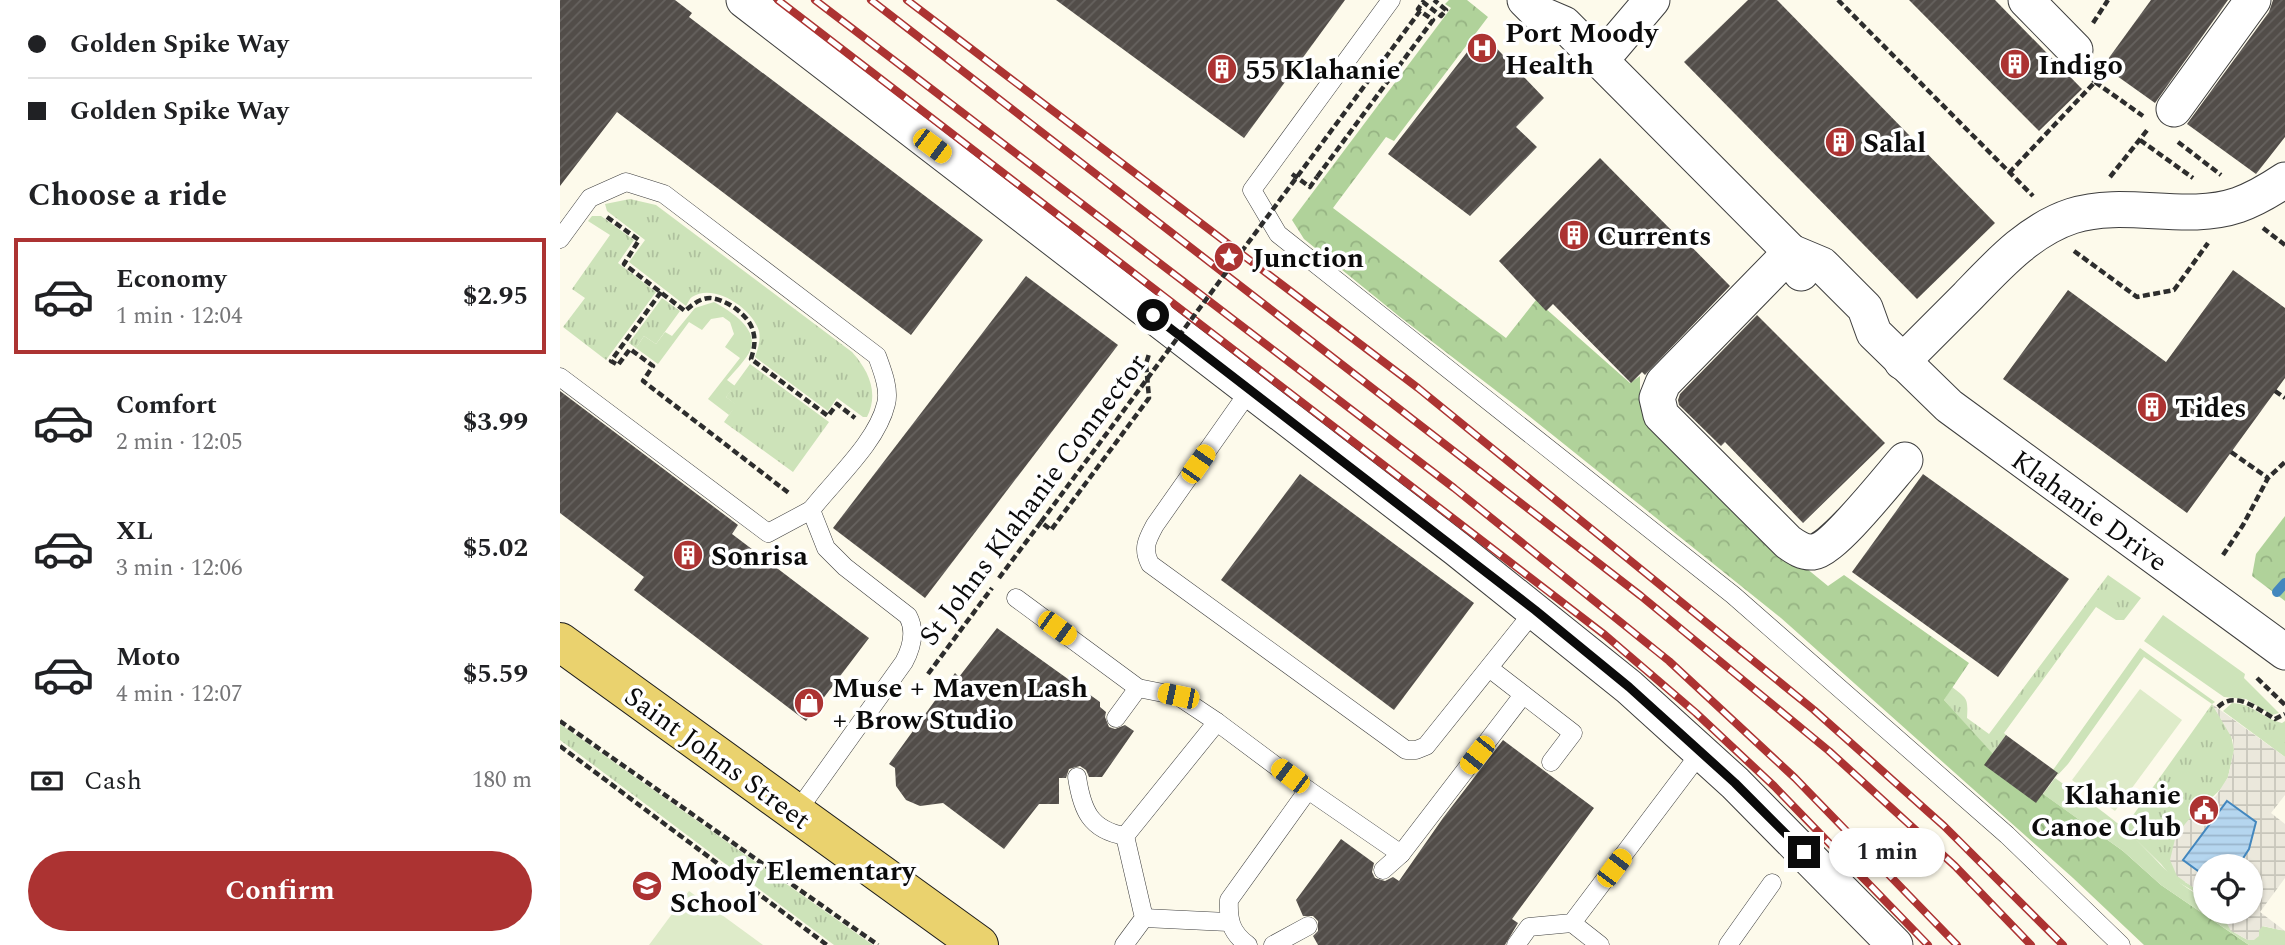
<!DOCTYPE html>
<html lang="en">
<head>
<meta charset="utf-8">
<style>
  body { margin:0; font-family:Spectral,serif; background:#f2f2f2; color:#202124; height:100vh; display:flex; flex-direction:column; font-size:26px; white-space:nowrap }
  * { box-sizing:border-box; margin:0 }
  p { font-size:23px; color:#757577 }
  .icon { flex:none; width:38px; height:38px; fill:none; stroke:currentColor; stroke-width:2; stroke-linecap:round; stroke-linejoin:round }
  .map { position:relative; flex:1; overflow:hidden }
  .details { display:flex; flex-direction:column; background:#fff; width:560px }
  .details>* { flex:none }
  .banner { display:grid; align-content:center; height:154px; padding:0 28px; background:#fff }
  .buttons { position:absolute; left:1633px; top:854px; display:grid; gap:14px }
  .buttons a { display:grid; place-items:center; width:70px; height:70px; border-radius:50%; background:#fff; box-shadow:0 2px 5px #0004; font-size:35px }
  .end { position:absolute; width:32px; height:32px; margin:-16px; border:9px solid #0b0b0b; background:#fff; box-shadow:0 0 0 4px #fff }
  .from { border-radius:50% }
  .bubble { position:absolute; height:49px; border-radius:24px; background:#fff; box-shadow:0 2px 5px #0004; font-size:23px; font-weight:700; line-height:49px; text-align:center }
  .car { position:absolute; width:21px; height:42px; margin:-21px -10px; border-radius:9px; box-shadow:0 0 5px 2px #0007; background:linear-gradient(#f5c518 24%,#345 0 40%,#f5c518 0 76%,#345 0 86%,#f5c518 0) }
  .banner b { display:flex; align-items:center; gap:24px; height:66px; font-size:26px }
  .banner b+b { border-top:2px solid #e0e0e0 }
  .banner i { width:18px; height:18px; background:#202124 }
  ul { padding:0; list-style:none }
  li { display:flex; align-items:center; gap:21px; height:116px; margin:0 14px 10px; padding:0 14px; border:4px solid transparent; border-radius:0px }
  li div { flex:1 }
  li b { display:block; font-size:26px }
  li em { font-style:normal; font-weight:700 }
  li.active { border-color:#ac3332 }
  li>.icon { width:63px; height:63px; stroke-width:1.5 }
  h2 { padding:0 28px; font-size:32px; line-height:84px }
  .pay { display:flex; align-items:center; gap:18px; height:77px; padding:0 28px; font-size:26px }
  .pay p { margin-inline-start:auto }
  .action { display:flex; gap:14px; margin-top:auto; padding:14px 28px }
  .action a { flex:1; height:80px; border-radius:42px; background:#ac3332; color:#fff; font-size:28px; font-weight:700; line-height:80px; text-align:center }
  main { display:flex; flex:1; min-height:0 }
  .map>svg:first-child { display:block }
</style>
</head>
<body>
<main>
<section class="details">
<div class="banner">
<b><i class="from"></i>Golden Spike Way</b>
<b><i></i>Golden Spike Way</b>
</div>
<h2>Choose a ride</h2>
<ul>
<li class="active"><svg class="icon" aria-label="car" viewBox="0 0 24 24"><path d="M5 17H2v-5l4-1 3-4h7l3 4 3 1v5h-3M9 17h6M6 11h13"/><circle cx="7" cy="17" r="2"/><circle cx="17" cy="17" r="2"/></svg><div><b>Economy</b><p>1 min · 12:04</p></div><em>$2.95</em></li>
<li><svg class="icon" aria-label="car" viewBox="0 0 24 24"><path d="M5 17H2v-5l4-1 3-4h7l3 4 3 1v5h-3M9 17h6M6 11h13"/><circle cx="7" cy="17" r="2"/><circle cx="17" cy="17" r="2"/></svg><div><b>Comfort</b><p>2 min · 12:05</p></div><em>$3.99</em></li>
<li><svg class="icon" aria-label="car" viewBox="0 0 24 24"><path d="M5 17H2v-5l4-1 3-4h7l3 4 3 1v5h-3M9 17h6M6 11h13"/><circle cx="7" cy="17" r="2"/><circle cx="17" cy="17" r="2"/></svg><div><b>XL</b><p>3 min · 12:06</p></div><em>$5.02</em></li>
<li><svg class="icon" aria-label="car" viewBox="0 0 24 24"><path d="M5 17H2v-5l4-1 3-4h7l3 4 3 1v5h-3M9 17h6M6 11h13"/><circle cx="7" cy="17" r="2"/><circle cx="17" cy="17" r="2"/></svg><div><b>Moto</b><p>4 min · 12:07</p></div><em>$5.59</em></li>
</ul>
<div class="pay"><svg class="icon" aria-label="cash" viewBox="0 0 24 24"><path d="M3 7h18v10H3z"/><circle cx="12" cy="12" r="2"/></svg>Cash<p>180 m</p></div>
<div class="action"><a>Confirm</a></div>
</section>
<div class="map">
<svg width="1725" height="945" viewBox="0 0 1725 945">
  <defs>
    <pattern id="grass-tufts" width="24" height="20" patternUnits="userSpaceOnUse" patternTransform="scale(1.75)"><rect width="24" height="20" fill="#cde3b9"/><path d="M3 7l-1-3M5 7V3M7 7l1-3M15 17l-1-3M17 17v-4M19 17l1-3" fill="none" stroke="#afc19e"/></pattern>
    <pattern id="forest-crowns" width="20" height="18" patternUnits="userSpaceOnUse" patternTransform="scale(1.75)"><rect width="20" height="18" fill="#b0d29a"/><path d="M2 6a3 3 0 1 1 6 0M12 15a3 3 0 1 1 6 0" fill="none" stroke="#96b383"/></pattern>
    <pattern id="plaza-grid" width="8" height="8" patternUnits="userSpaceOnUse" patternTransform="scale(1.75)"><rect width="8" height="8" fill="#ebe8dc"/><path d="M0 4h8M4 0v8" fill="none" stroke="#c8c6bb"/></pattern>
    <pattern id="water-rules" width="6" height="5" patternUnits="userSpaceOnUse" patternTransform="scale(1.75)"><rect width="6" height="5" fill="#b5d6ef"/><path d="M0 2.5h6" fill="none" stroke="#9ab6cc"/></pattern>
    <pattern id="building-hatch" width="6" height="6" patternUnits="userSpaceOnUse" patternTransform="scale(1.75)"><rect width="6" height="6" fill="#524d49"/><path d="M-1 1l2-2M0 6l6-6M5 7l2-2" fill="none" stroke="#66625f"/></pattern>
  </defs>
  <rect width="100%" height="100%" fill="#fdfaeb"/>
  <g fill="url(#grass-tufts)">
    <path d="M70 199 96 205 292 352C309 371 319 393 307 417H303L277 398 268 411 195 357C198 349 201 340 199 331 193 309 154 282 132 297 129 299 128 303 126 306L69 262 85 240 47 211 45 204Z"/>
    <polygon points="32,216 41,216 74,240 58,263 96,292 46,360 3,327 25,298 12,289 50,235 28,221"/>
    <polygon points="102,298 120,311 96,344 84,336 76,348 69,343"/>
    <polygon points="190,364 269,422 233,472 164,422 176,405 166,397"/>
    <path d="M1548 575 1581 598 1564 620H1556L1536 607 1444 733 1446 735 1432 754 1384 700 1392 687C1408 699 1408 699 1407 718L1429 734Z"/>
    <path d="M1672 703C1691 703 1704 719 1722 723L1725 721V757L1663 711Z"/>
    <polygon points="1652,704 1671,735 1674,750 1668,777 1663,787 1642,807 1625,882 1645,893 1645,898 1613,879 1601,864 1564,828"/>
    <polygon points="0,724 313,945 274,945 0,740"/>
  </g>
  <g fill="url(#forest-crowns)">
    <polygon points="889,0 907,0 928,17 834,141 826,137 773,208 946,338 976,300 1070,383 1080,376 1080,404 1086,420 1230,555 1268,586 1284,575 1409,663 1384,700 1443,765 1563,851 1601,885 1689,945 1584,945 1513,878 1221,618 964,412 840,317 744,239 732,220 891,8 885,4"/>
    <polygon points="1725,516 1725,601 1692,576 1696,554"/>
  </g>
  <g fill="#cde3b9">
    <path d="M154 302C170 311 202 330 189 353 183 363 174 372 167 380L175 386 166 397 177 405 169 415 148 399 180 358 165 347 174 334 170 322 163 317 151 319 142 330 129 322 98 364 76 348 84 336 96 344 105 332 112 336 135 308Z"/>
    <polygon points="1603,615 1685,674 1684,678 1719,713 1712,715 1686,699 1664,697 1584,641"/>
    <path d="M1580 648 1655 702 1652 704 1584 657 1508 764 1495 778C1517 794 1541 809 1562 827 1591 850 1610 883 1645 898V912H1664C1666 927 1674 933 1688 940L1702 926 1725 931V945H1689L1601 885 1563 851 1483 794 1498 774 1493 770Z"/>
  </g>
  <g fill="#deebc9">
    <polygon points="1580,689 1622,720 1555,811 1512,780"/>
    <polygon points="129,891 203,945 89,945"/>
  </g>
  <polygon fill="url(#plaza-grid)" points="1652,704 1725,757 1725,795 1711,813 1725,824 1725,878 1700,912 1725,931 1703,926 1699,930 1699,936 1694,940 1688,940 1671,931 1665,920 1664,912 1690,912 1690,866 1678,866 1689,849 1696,822 1666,801 1623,860 1645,876 1645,893 1638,891 1617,876 1610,860 1616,835 1630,818 1656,796 1668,777 1674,751 1673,740"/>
  <polygon fill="url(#water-rules)" stroke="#4387be" stroke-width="2" points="1667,801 1696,822 1689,849 1678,866 1645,866 1645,876 1623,860"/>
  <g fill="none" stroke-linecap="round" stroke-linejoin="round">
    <polyline stroke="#4387be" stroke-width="10" points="1717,592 1725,583"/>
  </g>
  <g fill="url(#building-hatch)">
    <polygon points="0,0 115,0 132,13 129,17 423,240 351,335 57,112 0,186"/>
    <polygon points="496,0 785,0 684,138"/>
    <polygon points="1188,0 1217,0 1435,223 1357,299 1124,62"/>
    <polygon points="1349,0 1435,0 1522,89 1479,131"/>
    <polygon points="1591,0 1668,0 1595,103 1543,66"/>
    <polygon points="1713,0 1725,0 1725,137 1696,174 1627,124 1709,12"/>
    <polygon points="922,33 984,98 956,127 977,147 910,216 828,154"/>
    <polygon points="1040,158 1118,237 1120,235 1170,286 1085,375 1082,372 1071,383 993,304 986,311 939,261"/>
    <polygon points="1673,270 1725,308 1725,378 1627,513 1443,379 1508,290 1606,362"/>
    <polygon points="466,276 558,345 365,598 273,528"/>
    <polygon points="1197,315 1325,443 1243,523 1165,442 1161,446 1119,405 1118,400 1120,394"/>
    <polygon points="0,391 178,525 172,534 309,638 246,721 74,590 84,577 0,513"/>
    <polygon points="740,474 914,603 834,710 661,580"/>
    <polygon points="1363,474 1509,579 1438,677 1292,572"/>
    <polygon points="437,628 540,702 540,707 546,712 545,717 549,727 555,729 565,725 574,731 542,777 529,777 526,770 520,766 509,769 506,778 499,778 499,804 479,804 444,849 383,803 360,806 346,800 336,786 335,768 329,764 395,673 399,677"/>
    <polygon points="1446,735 1498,773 1476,803 1424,765"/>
    <polygon points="943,740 1034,808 952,919 958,923 945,945 758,945 753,936 758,931 758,921 753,916 743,916 736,900 781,839 814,863 812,872 815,878 825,881 833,877 839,881 883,818"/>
  </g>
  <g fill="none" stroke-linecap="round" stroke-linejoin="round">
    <g stroke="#3e3e3e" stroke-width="19">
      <g id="lane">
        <polyline points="831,0 692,190 718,234 1173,595 1447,835 1561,945"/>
        <path d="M0 239 30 198 66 182 104 194 317 356C322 370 330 389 326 404 317 442 275 479 251 510L266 548 285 567 348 616C356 631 352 647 344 662L236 813"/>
        <polyline points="0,377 208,533 251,510"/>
        <path d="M690 390 595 525C587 540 582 548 590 564L846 750H856L866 746 975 610"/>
        <polyline points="456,598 578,688 618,696 657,722"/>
        <polyline points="929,668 1013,733 991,762"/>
        <polyline points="556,718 578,688"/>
        <path d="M517 777C522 810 530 830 565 836"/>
        <polyline points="748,790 841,854"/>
        <path d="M565 836 657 722 748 790 669 900C668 920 671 933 688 945"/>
        <polyline points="823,870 841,854 963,695"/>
        <polyline points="584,918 668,922"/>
        <polyline points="1012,923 1040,945"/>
        <polyline points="564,945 584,918 565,836"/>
        <polyline points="713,945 748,926"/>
        <polyline points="956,945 969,927 1012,923 1141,752"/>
        <polyline points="1168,945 1212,883"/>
      </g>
    </g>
    <g stroke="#3e3e3e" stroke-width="37">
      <g id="street">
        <polyline points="184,0 897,549 1069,687 1175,783 1335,945"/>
        <polyline points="965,0 978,13 1004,24 1231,252 1241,273"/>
        <polyline points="1466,0 1515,50"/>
        <polyline points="1041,60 1092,0"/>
        <polyline points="1614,109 1693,0"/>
        <polyline points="1231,252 1262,265 1305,308 1314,333 1389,406 1725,652"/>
        <path d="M1231 252 1103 383 1097 398 1101 415 1228 542C1235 547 1243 553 1253 552 1273 550 1329 478 1345 460"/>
        <path d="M1342 362C1364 340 1385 319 1407 297 1437 266 1469 230 1512 216 1565 199 1625 223 1678 205 1695 199 1710 190 1725 180"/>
      </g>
    </g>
    <g stroke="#1c1c1c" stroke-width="40">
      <polyline id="primary" points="0,642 419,945"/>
    </g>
    <g stroke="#2d2d2d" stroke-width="4.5" stroke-dasharray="7 3.5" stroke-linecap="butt">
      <polyline points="1278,0 1473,196"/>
      <polyline points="860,11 858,9 863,2 881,16 886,10 874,0"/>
      <polyline points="1533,23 1548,0"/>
      <polyline points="1535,82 1583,116"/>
      <polyline points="1580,140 1633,178"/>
      <polyline points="1618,142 1661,175"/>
      <polyline points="1449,173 1535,82 1533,80"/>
      <polyline points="732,174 750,187 757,177"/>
      <polyline points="1550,177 1588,129"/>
      <path d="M47 217 79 240 64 264 125 311C132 305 140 298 150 298 166 299 189 315 193 331 196 341 194 349 191 359L268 416 277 404 295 418"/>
      <polyline points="1703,228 1725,245"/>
      <polyline points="1514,251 1577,297 1614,290 1648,243"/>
      <polyline points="101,292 51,361 58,365 70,349 93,366 83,381 230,494"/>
      <polyline points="1715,391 1725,398"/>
      <polyline points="1671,452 1708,478"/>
      <polyline points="1663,555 1683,525 1708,478 1725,462"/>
      <polyline points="439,578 481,522 491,530 589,398 586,364 589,354"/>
      <polyline points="368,674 432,588"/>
      <polyline points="1697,678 1725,705"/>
      <path d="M1658 707C1676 690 1697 709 1715 719L1725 714"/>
      <polyline points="0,721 318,945"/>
      <polyline points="0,746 267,945"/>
    </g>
    <use href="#lane" stroke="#fff" stroke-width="18"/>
    <use href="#street" stroke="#fff" stroke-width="35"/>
    <use href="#primary" stroke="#ead26e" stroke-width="38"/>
    <g stroke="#ac3332" stroke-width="8">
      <g id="rail">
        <polyline points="218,0 1045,635 1136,713 1214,786 1368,945"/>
        <polyline points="255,0 894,488 1109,661 1235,778 1397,945"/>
        <polyline points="311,0 1081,596 1269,751 1395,866 1471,945"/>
        <polyline points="347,0 858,388 1254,710 1384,826 1503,945"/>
      </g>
    </g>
    <use href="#rail" stroke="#fff" stroke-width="5" stroke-dasharray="16" stroke-linecap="butt"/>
    <polyline stroke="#2d2d2d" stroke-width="4.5" stroke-dasharray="7 3.5" stroke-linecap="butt" points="481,522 860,11 873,20 757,177"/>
  </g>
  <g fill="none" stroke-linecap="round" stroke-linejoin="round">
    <polyline stroke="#0b0b0b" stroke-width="9" points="593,315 975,610 1069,687 1175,783 1244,852"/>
  </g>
  <defs>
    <g id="hospital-disc" transform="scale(1.575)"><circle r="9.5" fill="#ac3332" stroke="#fff"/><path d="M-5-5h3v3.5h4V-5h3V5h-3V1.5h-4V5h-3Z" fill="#fff"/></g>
    <g id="building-disc" transform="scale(1.575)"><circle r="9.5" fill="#ac3332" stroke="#fff"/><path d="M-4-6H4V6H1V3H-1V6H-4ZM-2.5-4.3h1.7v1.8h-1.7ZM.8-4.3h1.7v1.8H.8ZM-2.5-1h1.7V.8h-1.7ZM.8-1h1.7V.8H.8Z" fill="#fff"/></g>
    <g id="sight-disc" transform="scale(1.575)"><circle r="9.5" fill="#ac3332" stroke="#fff"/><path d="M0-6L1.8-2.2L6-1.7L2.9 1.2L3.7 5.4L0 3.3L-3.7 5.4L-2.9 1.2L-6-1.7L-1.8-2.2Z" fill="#fff"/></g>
    <g id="shop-disc" transform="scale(1.575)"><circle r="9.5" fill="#ac3332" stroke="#fff"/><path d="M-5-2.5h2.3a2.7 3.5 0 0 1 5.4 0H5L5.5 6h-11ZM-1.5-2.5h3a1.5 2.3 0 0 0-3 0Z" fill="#fff"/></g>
    <g id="civic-disc" transform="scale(1.575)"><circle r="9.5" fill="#ac3332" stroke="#fff"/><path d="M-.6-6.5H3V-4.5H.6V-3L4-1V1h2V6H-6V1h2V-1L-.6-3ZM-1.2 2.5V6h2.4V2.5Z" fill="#fff"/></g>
    <g id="school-disc" transform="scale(1.575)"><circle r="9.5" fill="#ac3332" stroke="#fff"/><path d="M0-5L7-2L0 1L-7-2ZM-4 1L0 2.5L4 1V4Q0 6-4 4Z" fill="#fff"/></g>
  </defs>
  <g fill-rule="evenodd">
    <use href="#hospital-disc" x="922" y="48"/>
    <use href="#building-disc" x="1455" y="64"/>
    <use href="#building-disc" x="662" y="69"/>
    <use href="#building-disc" x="1280" y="142"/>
    <use href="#building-disc" x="1014" y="235"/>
    <use href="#sight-disc" x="669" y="257"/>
    <use href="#building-disc" x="1592" y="407"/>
    <use href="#building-disc" x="128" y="555"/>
    <use href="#shop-disc" x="249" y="703"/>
    <use href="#civic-disc" x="1644" y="810"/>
    <use href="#school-disc" x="87" y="886"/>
  </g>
  <g text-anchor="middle" stroke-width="7" stroke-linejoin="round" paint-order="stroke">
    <g font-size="28" font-weight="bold" fill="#0b0b0b" stroke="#fff" text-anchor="start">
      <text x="945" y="42">Port Moody<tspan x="945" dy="32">Health</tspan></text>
      <text x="1478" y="74">Indigo</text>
      <text x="685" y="79">55 Klahanie</text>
      <text x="1303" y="152">Salal</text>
      <text x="1037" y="245">Currents</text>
      <text x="692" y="267">Junction</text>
      <text x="1615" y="417">Tides</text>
      <text x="151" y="565">Sonrisa</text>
      <text x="272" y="697">Muse + Maven Lash<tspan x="272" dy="32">+ Brow Studio</tspan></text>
      <text x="1621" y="804" text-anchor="end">Klahanie<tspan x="1621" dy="32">Canoe Club</tspan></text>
      <text x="110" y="880">Moody Elementary<tspan x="110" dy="32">School</tspan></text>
    </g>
    <g font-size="28" fill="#0b0b0b" stroke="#fff">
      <text transform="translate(472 499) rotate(-53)" y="10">St Johns Klahanie Connector</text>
      <text transform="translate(1530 510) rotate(36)" y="10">Klahanie Drive</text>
      <text transform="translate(158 757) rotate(36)" y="10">Saint Johns Street</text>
    </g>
  </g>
</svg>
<div class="buttons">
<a><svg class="icon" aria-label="locate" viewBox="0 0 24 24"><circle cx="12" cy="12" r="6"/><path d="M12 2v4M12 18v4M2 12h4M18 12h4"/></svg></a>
</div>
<i class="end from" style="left:593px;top:315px"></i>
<i class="end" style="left:1244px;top:852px"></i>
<div class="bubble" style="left:1269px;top:828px;width:116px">1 min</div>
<i class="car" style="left:372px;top:146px;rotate:127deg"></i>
<i class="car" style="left:638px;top:464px;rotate:35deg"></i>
<i class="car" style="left:497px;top:628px;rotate:126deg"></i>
<i class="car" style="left:618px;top:696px;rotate:282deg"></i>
<i class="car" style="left:917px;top:755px;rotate:218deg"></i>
<i class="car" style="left:730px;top:776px;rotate:307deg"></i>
<i class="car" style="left:1054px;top:868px;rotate:37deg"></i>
</div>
</main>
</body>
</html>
